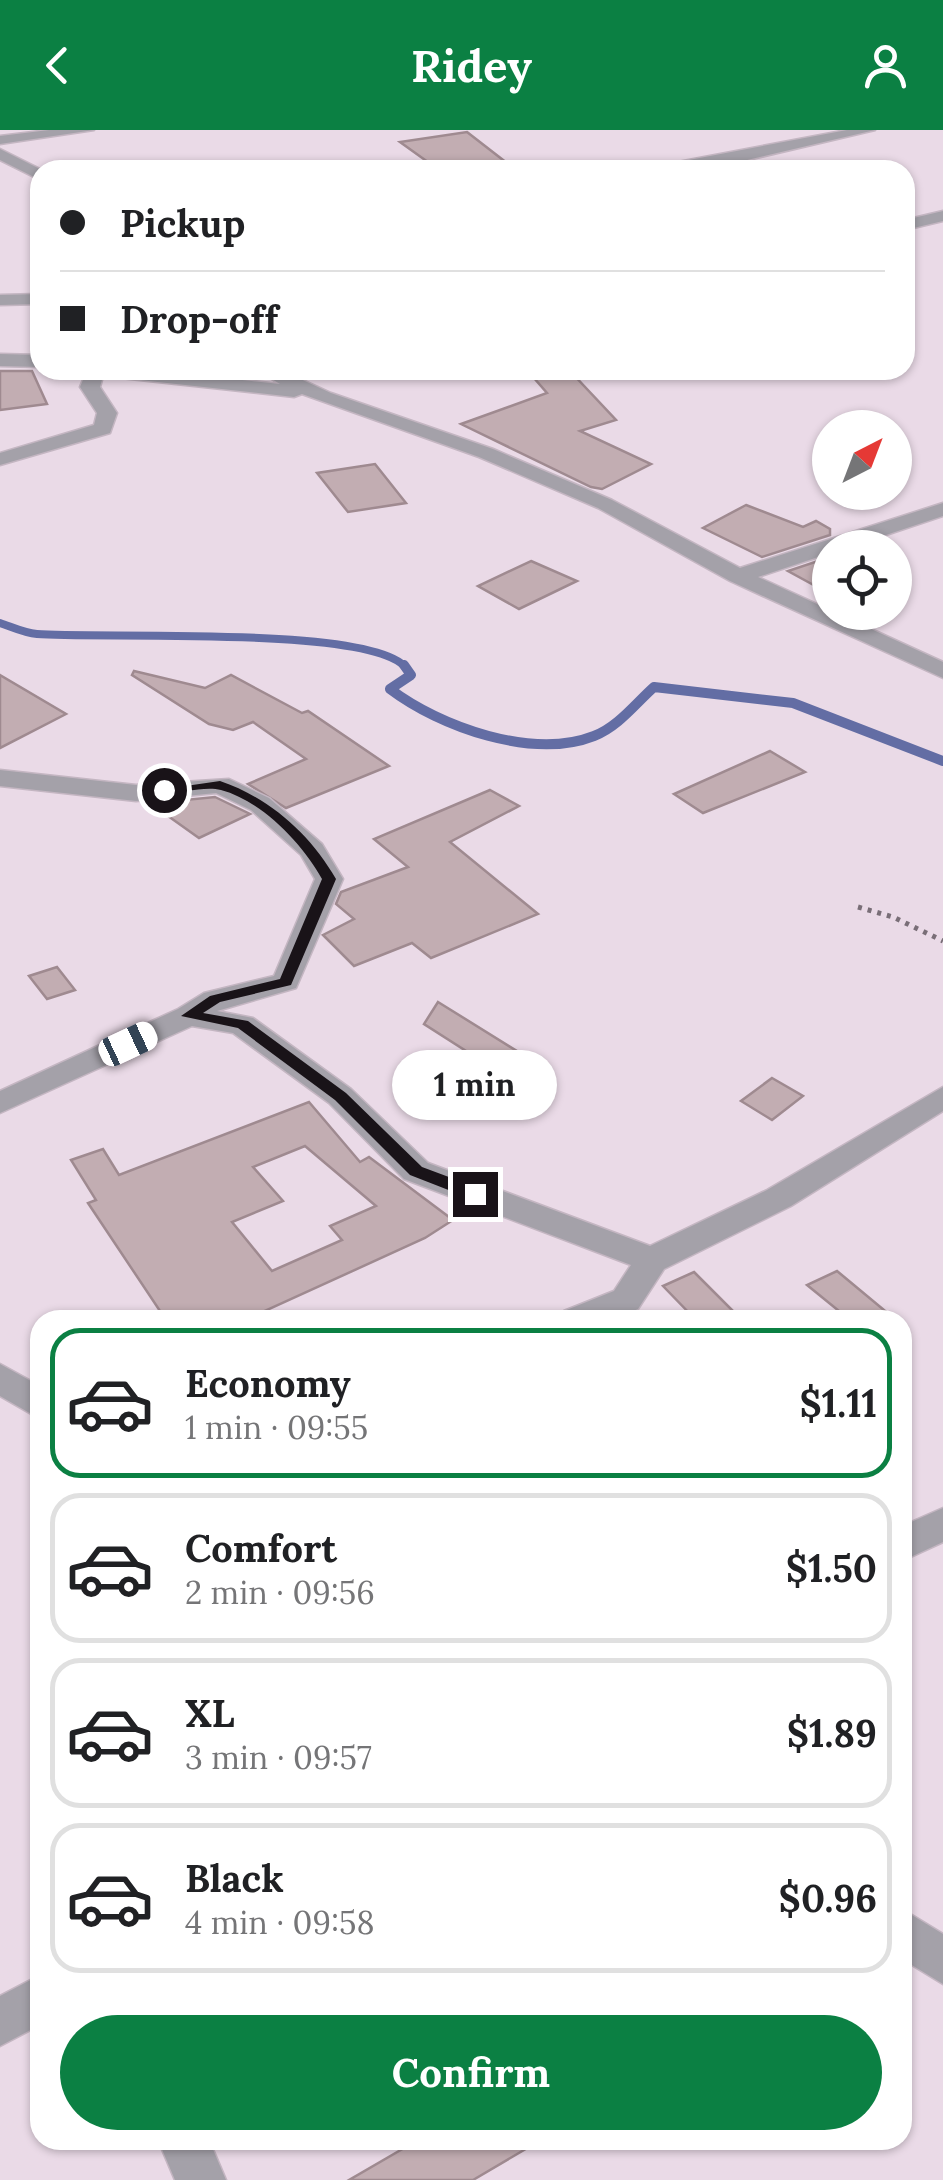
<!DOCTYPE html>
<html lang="en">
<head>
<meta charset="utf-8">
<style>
  body { margin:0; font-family:Lora,serif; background:#f2f2f2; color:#202124; height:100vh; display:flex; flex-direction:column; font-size:38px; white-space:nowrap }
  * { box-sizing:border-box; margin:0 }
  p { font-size:32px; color:#757577 }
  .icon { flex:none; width:55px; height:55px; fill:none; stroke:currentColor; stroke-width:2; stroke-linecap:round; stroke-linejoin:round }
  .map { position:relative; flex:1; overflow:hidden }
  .details { position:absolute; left:30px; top:1180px; width:882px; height:840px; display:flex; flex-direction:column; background:#fff; border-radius:30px; box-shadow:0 2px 8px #0004 }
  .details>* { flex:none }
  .guide { position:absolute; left:30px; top:30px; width:885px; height:220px; border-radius:30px; box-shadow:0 2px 8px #0004; display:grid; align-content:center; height:220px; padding:0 30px; background:#fff }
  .needle { width:65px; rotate:42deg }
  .tools { position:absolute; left:812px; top:280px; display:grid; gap:20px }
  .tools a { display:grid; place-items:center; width:100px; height:100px; border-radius:50%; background:#fff; box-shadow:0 2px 8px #0004; font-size:50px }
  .end { position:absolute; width:45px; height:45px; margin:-22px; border:12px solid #191318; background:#fff; box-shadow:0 0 0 5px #fff }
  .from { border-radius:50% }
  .bubble { position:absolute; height:70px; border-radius:35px; background:#fff; box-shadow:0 2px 8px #0004; font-size:32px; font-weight:800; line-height:70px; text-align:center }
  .car { position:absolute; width:30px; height:60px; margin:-30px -15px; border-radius:12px; box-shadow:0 0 8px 2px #0007; background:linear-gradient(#fff 24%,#345 0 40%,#fff 0 76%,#345 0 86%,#fff 0) }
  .guide b { display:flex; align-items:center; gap:35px; height:95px; font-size:38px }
  .guide b+b { border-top:2px solid #e0e0e0 }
  .guide i { width:25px; height:25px; background:#202124 }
  ul { padding:18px 0 0; list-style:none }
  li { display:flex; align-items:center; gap:30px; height:150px; margin:0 20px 15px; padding:0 10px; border:5px solid #e0e0e0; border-radius:30px }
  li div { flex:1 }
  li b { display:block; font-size:38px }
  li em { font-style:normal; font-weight:800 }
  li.selected { border-color:#0b8043 }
  li>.icon { width:90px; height:90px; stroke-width:1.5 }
  .cta { display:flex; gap:20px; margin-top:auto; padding:20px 30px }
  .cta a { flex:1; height:115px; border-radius:60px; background:#0b8043; color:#fff; font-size:40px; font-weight:800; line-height:115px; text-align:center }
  header { display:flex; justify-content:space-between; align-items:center; height:130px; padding:0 30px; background:#0b8043; color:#fff; font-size:45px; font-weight:800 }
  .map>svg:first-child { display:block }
</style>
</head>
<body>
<header><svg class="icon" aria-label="back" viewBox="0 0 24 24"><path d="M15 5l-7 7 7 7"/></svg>Ridey<svg class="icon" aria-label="person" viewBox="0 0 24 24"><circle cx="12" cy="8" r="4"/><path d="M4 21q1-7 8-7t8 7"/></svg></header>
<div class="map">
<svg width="943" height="2050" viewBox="0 0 943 2050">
  <rect width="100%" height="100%" fill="#eadae7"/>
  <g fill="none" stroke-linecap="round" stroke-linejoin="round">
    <path stroke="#636da4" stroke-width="8" d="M0 493C12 497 24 503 37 504 99 509 373 495 406 538"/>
    <path stroke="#636da4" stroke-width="10" d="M404 535 411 545 390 559C440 597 533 630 594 606 618 597 636 573 654 557L793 573 943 631"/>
  </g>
  <g fill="#c2adb2" stroke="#9f8a90" stroke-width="2.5" fill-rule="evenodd">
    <polygon points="467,2 516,40 439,40 400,12"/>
    <polygon points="527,240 569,240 616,290 580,301 651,334 602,359 591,357 461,294 547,263"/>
    <polygon points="0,241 32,241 47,274 0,280"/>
    <polygon points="375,334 406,373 348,382 317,343"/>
    <polygon points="746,375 803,397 816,391 830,399 830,405 762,427 703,398"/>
    <polygon points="830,427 830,464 788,441"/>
    <polygon points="531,431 577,451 519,479 478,456"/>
    <polygon points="134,541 205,558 231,545 302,583 308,581 389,636 286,678 248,654 306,629 253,592 233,600 209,594 132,545"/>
    <polygon points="0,545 66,584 0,618"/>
    <polygon points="770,621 805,642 703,683 674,664"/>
    <polygon points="490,660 519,676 450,712 538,784 431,828 412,813 354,836 323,805 354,789 336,774 341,762 408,737 374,709"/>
    <polygon points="215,667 250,684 199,708 161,681 172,676 165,672"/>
    <polygon points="57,837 75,860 47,869 29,846"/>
    <polygon points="438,872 525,926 499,942 424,894"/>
    <polygon points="772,948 803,966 772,990 741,971"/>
    <path d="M309 972 360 1032 369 1027 453 1090 425 1108 245 1190H166L88 1073 96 1070 71 1030 103 1019 119 1045ZM305 1016 376 1076 330 1096 342 1110 272 1141 232 1092 283 1071 253 1037Z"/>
    <polygon points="837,1141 896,1190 850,1190 807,1155"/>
    <polygon points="694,1142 742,1190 696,1190 663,1156"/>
    <polygon points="418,2010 541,2010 473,2050 349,2050"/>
  </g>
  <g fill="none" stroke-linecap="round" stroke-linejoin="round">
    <g stroke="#c4b6c2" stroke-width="3">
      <g id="minor">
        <polygon points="49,0 94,0 0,14 0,6"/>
        <polygon points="847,0 875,0 722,36 636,40"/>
        <polygon points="0,19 42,40 40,50 0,30"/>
        <polygon points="943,81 943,91 905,100 905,90"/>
        <polygon points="40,164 40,174 0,175 0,165"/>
        <polygon points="0,224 40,225 40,237 0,236"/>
        <polygon points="87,240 152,240 280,254 257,240 281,240 331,263 493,319 612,370 740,438 943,373 943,386 847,418 830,418 830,423 758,447 943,532 943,548 730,451 598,378 479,327 302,264 294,267 103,246 100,257 117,283 110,303 0,335 0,323 94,295 97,283 80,257"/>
        <polygon points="0,640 136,655 229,649 269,668 322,714 343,749 296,858 217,881 253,888 351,959 428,1033 650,1116 767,1060 943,957 943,981 791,1076 664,1139 638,1179 612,1190 559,1190 564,1181 614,1161 631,1135 404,1049 329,973 233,903 192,896 0,983 0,961 178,879 204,863 274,846 315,749 301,725 251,680 216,663 136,671 0,656"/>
        <polygon points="0,1234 40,1256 40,1289 0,1266"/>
        <polygon points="943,1378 943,1412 902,1431 902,1396"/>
        <polygon points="902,1779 943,1804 943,1854 902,1829"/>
        <polygon points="40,1845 40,1895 0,1916 0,1866"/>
        <polygon points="158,2010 209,2010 226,2050 175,2050"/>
      </g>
    </g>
    <polyline stroke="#796e77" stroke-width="5" stroke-dasharray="4 6" stroke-linecap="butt" points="858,777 893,787 943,811"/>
    <use href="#minor" fill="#a4a1a9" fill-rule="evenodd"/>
  </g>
  <path fill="#191318" d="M220 651C270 668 310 704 336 749L291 855 220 872 203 883 248 891 346 963 422 1037 481 1059V1068H469L410 1045 335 970 238 898 181 886 210 866 280 849 322 749C302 713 262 671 221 660 205 656 181 663 164 664L158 660Z"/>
</svg>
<div class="tools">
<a><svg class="needle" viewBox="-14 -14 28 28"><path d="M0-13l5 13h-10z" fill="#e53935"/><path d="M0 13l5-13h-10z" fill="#757577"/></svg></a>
<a><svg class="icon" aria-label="locate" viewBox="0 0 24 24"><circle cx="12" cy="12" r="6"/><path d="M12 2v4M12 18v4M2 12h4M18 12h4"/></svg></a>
</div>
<i class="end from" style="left:164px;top:660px"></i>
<i class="end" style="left:475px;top:1064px"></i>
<div class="bubble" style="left:392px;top:920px;width:165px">1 min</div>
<i class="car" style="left:128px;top:914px;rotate:65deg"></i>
<div class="guide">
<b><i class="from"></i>Pickup</b>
<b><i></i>Drop-off</b>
</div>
<section class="details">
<ul>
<li class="selected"><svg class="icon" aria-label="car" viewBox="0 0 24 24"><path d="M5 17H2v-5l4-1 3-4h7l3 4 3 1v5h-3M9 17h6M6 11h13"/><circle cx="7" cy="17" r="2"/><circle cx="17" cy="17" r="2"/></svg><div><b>Economy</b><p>1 min · 09:55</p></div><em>$1.11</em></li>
<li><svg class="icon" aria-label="car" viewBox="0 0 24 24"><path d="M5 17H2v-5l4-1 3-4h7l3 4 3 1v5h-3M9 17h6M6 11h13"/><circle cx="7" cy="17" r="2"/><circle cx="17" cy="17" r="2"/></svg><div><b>Comfort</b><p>2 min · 09:56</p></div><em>$1.50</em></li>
<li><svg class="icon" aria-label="car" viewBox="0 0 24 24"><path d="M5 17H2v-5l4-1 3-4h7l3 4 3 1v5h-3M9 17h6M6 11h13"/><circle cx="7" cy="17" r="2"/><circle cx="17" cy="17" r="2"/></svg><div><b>XL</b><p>3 min · 09:57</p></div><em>$1.89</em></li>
<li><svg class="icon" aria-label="car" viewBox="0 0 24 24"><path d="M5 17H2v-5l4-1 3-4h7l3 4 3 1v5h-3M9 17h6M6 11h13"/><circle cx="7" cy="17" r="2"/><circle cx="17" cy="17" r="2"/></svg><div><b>Black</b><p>4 min · 09:58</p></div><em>$0.96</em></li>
</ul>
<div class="cta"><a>Confirm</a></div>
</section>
</div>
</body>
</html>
